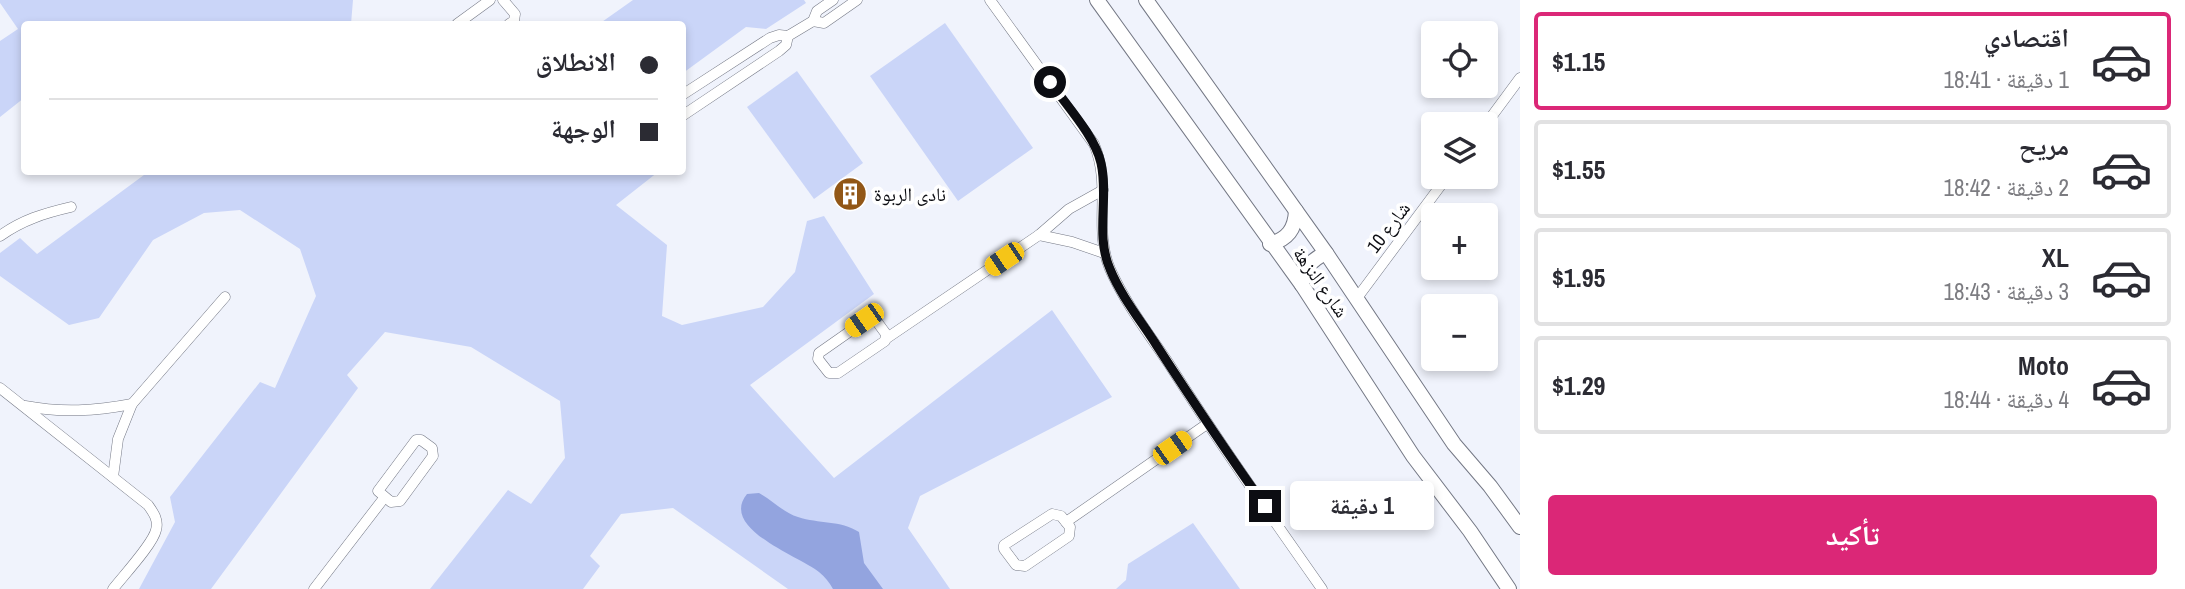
<!DOCTYPE html>
<html lang="ar">
<head>
<meta charset="utf-8">
<style>
  body { margin:0; font-family:"Archivo Narrow","Noto Naskh Arabic",sans-serif; background:#f7f7f7; color:#2b2b33; direction:rtl; height:100vh; display:flex; flex-direction:column; font-size:26px; white-space:nowrap }
  * { box-sizing:border-box; margin:0 }
  p { font-size:23px; color:#7c7c81 }
  .icon { flex:none; width:38px; height:38px; fill:none; stroke:currentColor; stroke-width:2; stroke-linecap:round; stroke-linejoin:round }
  .map { position:relative; flex:1; overflow:hidden; direction:ltr }
  .side { display:flex; flex-direction:column; background:#fff; width:665px }
  .side>* { flex:none }
  .banner { position:absolute; left:21px; top:21px; width:665px; height:154px; border-radius:7px; box-shadow:0 4px 10px #0003; direction:rtl; display:grid; align-content:center; height:154px; padding:0 28px; background:#fff }
  .buttons { position:absolute; left:1421px; top:21px; display:grid; gap:14px }
  .buttons a { display:grid; place-items:center; width:77px; height:77px; border-radius:7px; background:#fff; box-shadow:0 4px 10px #0003; font-size:35px }
  .end { position:absolute; width:32px; height:32px; margin:-16px; border:9px solid #0c0d12; background:#fff; box-shadow:0 0 0 4px #fff }
  .from { border-radius:50% }
  .bubble { position:absolute; height:49px; border-radius:7px; background:#fff; box-shadow:0 4px 10px #0003; font-size:23px; font-weight:700; line-height:49px; text-align:center; direction:rtl }
  .car { position:absolute; width:21px; height:42px; margin:-21px -10px; border-radius:9px; box-shadow:0 0 5px 2px #0007; background:linear-gradient(#f5c518 24%,#345 0 40%,#f5c518 0 76%,#345 0 86%,#f5c518 0) }
  .banner b { display:flex; align-items:center; gap:24px; height:66px; font-size:26px }
  .banner b+b { border-top:2px solid #e1e1e2 }
  .banner i { width:18px; height:18px; background:#2b2b33 }
  ul { padding:12px 0 0; list-style:none }
  li { display:flex; align-items:center; gap:21px; height:98px; margin:0 14px 10px; padding:0 14px; border:4px solid #e1e1e2; border-radius:7px }
  li div { flex:1 }
  li b { display:block; font-size:26px }
  li em { font-style:normal; font-weight:700 }
  li.on { border-color:#db2777 }
  li>.icon { width:63px; height:63px; stroke-width:1.5 }
  .action { display:flex; gap:14px; margin-top:auto; padding:14px 28px }
  .action a { flex:1; height:80px; border-radius:7px; background:#db2777; color:#fff; font-size:28px; font-weight:700; line-height:80px; text-align:center }
  main { display:flex; flex:1; min-height:0 }
  .map>svg:first-child { display:block }
</style>
</head>
<body>
<main>
<section class="side">
<ul>
<li class="on"><svg class="icon" aria-label="car" viewBox="0 0 24 24"><path d="M5 17H2v-5l4-1 3-4h7l3 4 3 1v5h-3M9 17h6M6 11h13"/><circle cx="7" cy="17" r="2"/><circle cx="17" cy="17" r="2"/></svg><div><b>اقتصادي</b><p>1 دقيقة · 18:41</p></div><em>$1.15</em></li>
<li><svg class="icon" aria-label="car" viewBox="0 0 24 24"><path d="M5 17H2v-5l4-1 3-4h7l3 4 3 1v5h-3M9 17h6M6 11h13"/><circle cx="7" cy="17" r="2"/><circle cx="17" cy="17" r="2"/></svg><div><b>مريح</b><p>2 دقيقة · 18:42</p></div><em>$1.55</em></li>
<li><svg class="icon" aria-label="car" viewBox="0 0 24 24"><path d="M5 17H2v-5l4-1 3-4h7l3 4 3 1v5h-3M9 17h6M6 11h13"/><circle cx="7" cy="17" r="2"/><circle cx="17" cy="17" r="2"/></svg><div><b>XL</b><p>3 دقيقة · 18:43</p></div><em>$1.95</em></li>
<li><svg class="icon" aria-label="car" viewBox="0 0 24 24"><path d="M5 17H2v-5l4-1 3-4h7l3 4 3 1v5h-3M9 17h6M6 11h13"/><circle cx="7" cy="17" r="2"/><circle cx="17" cy="17" r="2"/></svg><div><b>Moto</b><p>4 دقيقة · 18:44</p></div><em>$1.29</em></li>
</ul>
<div class="action"><a>تأكيد</a></div>
</section>
<div class="map">
<svg width="1520" height="589" viewBox="0 0 1520 589">
  <rect width="100%" height="100%" fill="#f0f3fc"/>
  <g fill="#cad5f8">
    <polygon points="0,0 353,0 351,24 24,24 24,98 0,117 0,41 18,29 0,3"/>
    <polygon points="633,0 804,0 806,3 766,29 746,27 683,73 682,24 599,24"/>
    <polygon points="945,23 1033,148 958,201 870,76"/>
    <polygon points="797,71 863,163 814,199 747,107"/>
    <polygon points="148,172 658,172 616,205 667,245 662,316 682,325 763,307 795,272 807,221 824,216 874,294 750,385 834,478 1052,310 1112,397 920,496 908,528 950,589 788,589 673,508 621,514 590,556 600,566 583,589 430,589 508,490 531,504 565,458 560,401 471,347 385,332 347,375 358,388 211,589 139,589 175,522 170,497 260,382 275,388 316,296 300,249 240,210 204,213 153,240 99,318 69,325 0,276 0,253 20,238 37,254"/>
    <polygon points="1193,523 1240,589 1116,589 1126,580 1128,564"/>
  </g>
  <path fill="#93a4df" d="M759 493C772 500 784 513 798 517 819 524 840 520 859 532L864 563 883 589H833C829 582 825 577 819 572 798 556 719 528 747 494Z"/>
  <g fill="none" stroke-linecap="round" stroke-linejoin="round">
    <g stroke="#747885" stroke-width="11">
      <g id="minor">
        <polyline points="503,0 515,14 514,21 509,24"/>
        <path d="M990 0 1094 144C1112 187 1093 229 1110 269 1125 303 1149 334 1169 364 1218 441 1270 515 1322 589"/>
        <polyline points="813,21 824,23 857,0"/>
        <polyline points="457,24 490,0"/>
        <polyline points="682,95 770,38 779,35 788,36 813,21 817,11 833,0"/>
        <polyline points="682,116 779,51 786,45 788,36"/>
        <polyline points="1486,124 1520,78"/>
        <polyline points="1039,235 1072,242 1104,253"/>
        <path d="M0 236C22 220 45 213 71 207"/>
        <polyline points="1357,298 1447,177"/>
        <polygon points="869,318 875,319 886,334 885,341 838,373 829,373 818,359 819,353"/>
        <polyline points="887,338 1039,235 1069,209 1103,190"/>
        <path d="M0 388 148 505C153 512 159 520 156 530 153 544 123 576 113 589"/>
        <path d="M25 406C62 413 95 411 132 404"/>
        <polygon points="416,440 421,440 432,448 433,456 400,501 391,502 378,491"/>
        <polyline points="113,477 118,439 132,404 225,297"/>
        <polygon points="1052,514 1061,516 1070,527 1069,536 1025,566 1016,565 1004,549 1004,545"/>
        <polyline points="1066,522 1207,424"/>
        <polyline points="314,589 384,498"/>
      </g>
    </g>
    <g stroke="#747885" stroke-width="16">
      <g id="secondary">
        <polyline points="1097,0 1302,285 1413,456 1470,531 1509,589"/>
        <polyline points="1146,0 1326,253 1454,444 1490,486 1520,527"/>
        <path d="M1270 244C1288 239 1295 229 1296 211"/>
        <path d="M1302 285C1304 268 1311 260 1326 253"/>
      </g>
    </g>
    <use href="#minor" stroke="#fff" stroke-width="10"/>
    <use href="#secondary" stroke="#fff" stroke-width="14"/>
  </g>
  <g fill="none" stroke-linecap="round" stroke-linejoin="round">
    <path stroke="#0c0d12" stroke-width="9" d="M1050 82C1066 105 1095 136 1101 163 1109 198 1095 235 1110 269 1121 296 1141 321 1157 346 1192 400 1228 454 1265 506"/>
  </g>
  <defs>
    <g id="building-disc" transform="scale(1.75)"><circle r="9.5" fill="#925717" stroke="#fff"/><path d="M-4-6H4V6H1V3H-1V6H-4ZM-2.5-4.3h1.7v1.8h-1.7ZM.8-4.3h1.7v1.8H.8ZM-2.5-1h1.7V.8h-1.7ZM.8-1h1.7V.8H.8Z" fill="#fff"/></g>
  </defs>
  <g fill-rule="evenodd">
    <use href="#building-disc" x="850" y="194"/>
  </g>
  <g text-anchor="middle" stroke-width="7" stroke-linejoin="round" paint-order="stroke">
    <g font-size="19" fill="#0c0d12" stroke="#fff" text-anchor="start">
      <text x="874" y="201">نادى الربوة</text>
    </g>
    <g font-size="19" fill="#0c0d12" stroke="#fff">
      <text transform="translate(1388 227) rotate(-53)" y="7">شارع 10</text>
      <text transform="translate(1321 282) rotate(55)" y="7">شارع النزهة</text>
    </g>
  </g>
</svg>
<div class="buttons">
<a><svg class="icon" aria-label="locate" viewBox="0 0 24 24"><circle cx="12" cy="12" r="6"/><path d="M12 2v4M12 18v4M2 12h4M18 12h4"/></svg></a>
<a><svg class="icon" aria-label="layers" viewBox="0 0 24 24"><path d="M12 4l9 5-9 5-9-5zM3 14l9 5 9-5"/></svg></a>
<a>+</a>
<a>−</a>
</div>
<i class="end from" style="left:1050px;top:82px"></i>
<i class="end" style="left:1265px;top:506px"></i>
<div class="bubble" style="left:1290px;top:481px;width:144px">1 دقيقة</div>
<i class="car" style="left:1004px;top:259px;rotate:236deg"></i>
<i class="car" style="left:864px;top:320px;rotate:235deg"></i>
<i class="car" style="left:1172px;top:448px;rotate:55deg"></i>
<div class="banner">
<b><i class="from"></i>الانطلاق</b>
<b><i></i>الوجهة</b>
</div>
</div>
</main>
</body>
</html>
